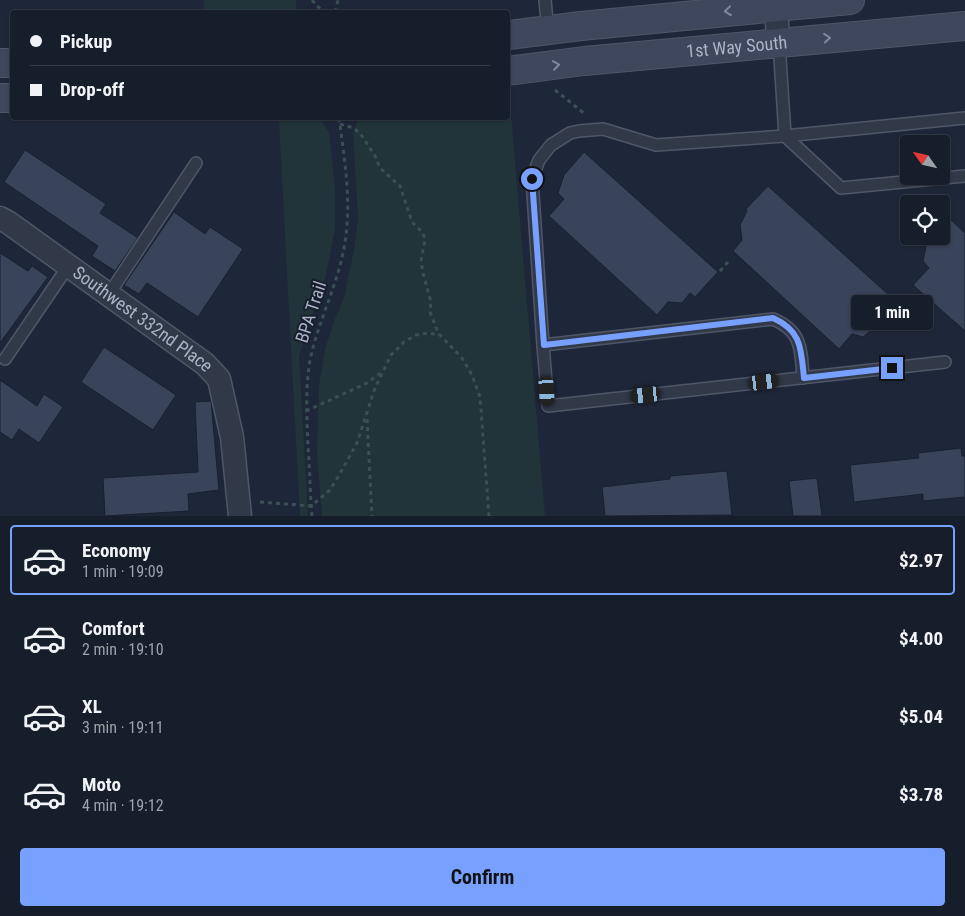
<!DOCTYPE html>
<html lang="en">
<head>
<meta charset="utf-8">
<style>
  body { margin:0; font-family:"Roboto Condensed",sans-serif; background:#1f2633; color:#f1f3f6; height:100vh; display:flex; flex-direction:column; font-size:19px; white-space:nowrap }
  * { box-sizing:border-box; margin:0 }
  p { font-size:16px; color:#9ea2a9 }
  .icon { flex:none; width:28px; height:28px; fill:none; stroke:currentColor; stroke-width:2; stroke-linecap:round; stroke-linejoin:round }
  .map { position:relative; height:516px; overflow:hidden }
  .panel { display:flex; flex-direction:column; background:#161d2b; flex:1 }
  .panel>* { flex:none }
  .banner { position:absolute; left:10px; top:10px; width:500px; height:110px; border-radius:5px; box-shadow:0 1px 4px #0004,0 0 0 1px #353b47; display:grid; align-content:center; height:110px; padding:0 20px; background:#161d2b }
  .needle { width:32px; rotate:304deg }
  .controls { position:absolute; left:900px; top:135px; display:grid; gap:10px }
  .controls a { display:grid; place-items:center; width:50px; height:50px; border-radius:5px; background:#161d2b; box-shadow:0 1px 4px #0004,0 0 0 1px #353b47; font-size:25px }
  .end { position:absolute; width:22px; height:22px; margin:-11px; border:6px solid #77a0ff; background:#111; box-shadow:0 0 0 2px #111 }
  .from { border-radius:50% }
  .bubble { position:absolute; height:35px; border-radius:5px; background:#161d2b; box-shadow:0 1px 4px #0004,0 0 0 1px #353b47; font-size:16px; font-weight:700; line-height:35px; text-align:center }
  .car { position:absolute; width:15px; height:30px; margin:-15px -8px; border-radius:6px; box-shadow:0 0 4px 1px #0007; background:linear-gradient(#222 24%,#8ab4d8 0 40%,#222 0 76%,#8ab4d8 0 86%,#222 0) }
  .banner b { display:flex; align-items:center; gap:18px; height:48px; font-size:19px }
  .banner b+b { border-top:1px solid #353b47 }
  .banner i { width:12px; height:12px; background:#f1f3f6 }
  ul { padding:9px 0 0; list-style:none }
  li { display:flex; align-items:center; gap:15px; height:70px; margin:0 10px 8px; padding:0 10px; border:2px solid transparent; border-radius:5px }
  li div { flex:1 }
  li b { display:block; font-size:19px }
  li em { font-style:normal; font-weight:700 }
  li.on { border-color:#77a0ff }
  li>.icon { width:45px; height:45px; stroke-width:1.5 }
  .cta { display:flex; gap:10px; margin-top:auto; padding:10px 20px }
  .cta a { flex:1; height:58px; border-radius:5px; background:#77a0ff; color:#111; font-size:20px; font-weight:700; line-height:58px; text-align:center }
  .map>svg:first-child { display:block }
</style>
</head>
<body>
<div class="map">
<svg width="965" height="516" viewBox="0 0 965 516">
  <rect width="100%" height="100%" fill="#1e2739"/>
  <g fill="#20343a">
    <rect x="204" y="0" width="92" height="12"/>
    <polygon points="508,91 509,91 545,516 322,516 317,455 319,385 325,349 335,319 344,298 354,250 358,218 353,134 358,120 361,118 508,118"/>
    <polygon points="279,121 321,121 329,132 335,189 335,228 326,275 299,356 308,516 300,516"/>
  </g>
  <g fill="#394359" stroke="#19202f">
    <polygon points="25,150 106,204 100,213 138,238 115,271 92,256 98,246 4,182"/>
    <polygon points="584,152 718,272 695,297 690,293 682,303 668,302 657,315 549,216 564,199 558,193 564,175"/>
    <polygon points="768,186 901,306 879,330 875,327 863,337 852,334 839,349 733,251 742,240 740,225 747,211 746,209"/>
    <polygon points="174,212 205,234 210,227 243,249 198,317 147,283 139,294 124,285"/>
    <polygon points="950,219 965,233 965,331 913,285 929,268 923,261 926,246 935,236 941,236 941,229"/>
    <polygon points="0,253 28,271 32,266 48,277 0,343"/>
    <polygon points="104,347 176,395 153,430 81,382"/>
    <polygon points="0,380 37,406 44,394 63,407 39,443 19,429 12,440 0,432"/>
    <polygon points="211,401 219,490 188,494 189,511 105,516 103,478 198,472 195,402"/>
    <polygon points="961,448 962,456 965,456 965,497 923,501 923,494 854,502 850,465 919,458 918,453"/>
    <polygon points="727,471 732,515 605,516 602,487 670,479 670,476"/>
    <polygon points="817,478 822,516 793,516 789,481"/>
  </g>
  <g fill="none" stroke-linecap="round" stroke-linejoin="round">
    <g stroke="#4f5667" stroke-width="14">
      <g id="service">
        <polyline points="545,0 548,31"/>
        <polyline points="779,43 785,136"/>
        <polyline points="785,136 841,188 965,176"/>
        <polyline points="109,294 196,163"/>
        <polyline points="543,345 548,406 945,362"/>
        <polyline points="5,359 69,265"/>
        <path d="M803 378C801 349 802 331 773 319L543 345 532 179 539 160 551 145 570 133 579 131 603 129 656 145 785 136 965 118"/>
      </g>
    </g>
    <g stroke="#4f5667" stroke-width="25">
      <g id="minor">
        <polyline points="776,0 778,42"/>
        <path id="s1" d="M0 218 9 223 205 364 219 379 232 437 240 516"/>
      </g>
    </g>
    <g stroke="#4f5667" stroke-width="30">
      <g id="secondary">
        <polyline points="508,35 581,26 850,0"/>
        <polyline points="0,63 12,63"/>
        <path id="s2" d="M508 71 584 61 965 26"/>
        <polyline points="0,98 12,98"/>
      </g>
    </g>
    <g stroke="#3a5054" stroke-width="3" stroke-dasharray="4 4" stroke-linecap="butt">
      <polyline points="312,0 323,12"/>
      <polyline points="335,12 338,0"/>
      <polyline points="555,90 585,114"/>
      <polyline points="340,124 354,128 362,136 375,156 380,168 400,186 412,222 423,233 425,240 421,261 423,273 431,302 430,312 439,335"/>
      <polyline points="720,271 728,262"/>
      <polyline points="306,411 365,384 381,373"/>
      <polyline points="367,419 372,516"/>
      <polyline points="260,502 311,506 329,491 338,477 357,443 375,388 391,355 404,342 416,335 428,333 440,335 462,358 472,375 480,397 489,516"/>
      <path d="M312 516C310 493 310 470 308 447 307 418 305 389 310 360 319 318 341 279 346 235 351 197 344 156 339 118"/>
    </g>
    <use href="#service" stroke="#313949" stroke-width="11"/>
    <use href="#minor" stroke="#313949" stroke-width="22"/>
    <use href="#secondary" stroke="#3f475d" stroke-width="28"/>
  </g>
  <defs><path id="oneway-chevron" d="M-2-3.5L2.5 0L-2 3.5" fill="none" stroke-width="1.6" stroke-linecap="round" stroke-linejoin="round" transform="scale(1.25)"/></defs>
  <g stroke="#80889c">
    <use href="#oneway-chevron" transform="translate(728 11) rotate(174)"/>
    <use href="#oneway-chevron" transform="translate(827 38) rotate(-5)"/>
    <use href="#oneway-chevron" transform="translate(556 65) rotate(-8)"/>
  </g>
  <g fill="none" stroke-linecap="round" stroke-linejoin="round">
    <path stroke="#77a0ff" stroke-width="6" d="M532 179 544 345 773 318C802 331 801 349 804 378L892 368"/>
  </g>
  <g text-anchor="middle" stroke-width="4" stroke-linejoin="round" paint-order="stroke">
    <g font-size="18" fill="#abb3c6" stroke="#171e2d">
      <text dy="6" stroke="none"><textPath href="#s2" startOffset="230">1st Way South</textPath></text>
      <text transform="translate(311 312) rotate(-72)" y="6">BPA Trail</text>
      <text dy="6" stroke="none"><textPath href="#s1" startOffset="175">Southwest 332nd Place</textPath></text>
    </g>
  </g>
</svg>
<div class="controls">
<a><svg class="needle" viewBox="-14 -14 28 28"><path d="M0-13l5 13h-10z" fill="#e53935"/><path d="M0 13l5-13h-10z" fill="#9ea2a9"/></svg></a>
<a><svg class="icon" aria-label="locate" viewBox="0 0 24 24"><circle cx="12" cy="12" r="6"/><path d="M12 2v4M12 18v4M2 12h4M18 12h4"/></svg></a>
</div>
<i class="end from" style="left:532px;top:179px"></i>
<i class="end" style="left:892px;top:368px"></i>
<div class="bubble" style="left:851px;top:295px;width:82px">1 min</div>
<i class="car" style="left:764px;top:382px;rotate:83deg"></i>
<i class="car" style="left:547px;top:391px;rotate:176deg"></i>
<i class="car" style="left:646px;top:395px;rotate:264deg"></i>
<div class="banner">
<b><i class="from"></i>Pickup</b>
<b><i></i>Drop-off</b>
</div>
</div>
<section class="panel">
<ul>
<li class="on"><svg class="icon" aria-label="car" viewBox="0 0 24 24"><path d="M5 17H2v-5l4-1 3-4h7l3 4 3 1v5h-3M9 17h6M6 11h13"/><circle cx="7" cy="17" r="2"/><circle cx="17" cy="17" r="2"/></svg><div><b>Economy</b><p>1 min · 19:09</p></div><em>$2.97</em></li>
<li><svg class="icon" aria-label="car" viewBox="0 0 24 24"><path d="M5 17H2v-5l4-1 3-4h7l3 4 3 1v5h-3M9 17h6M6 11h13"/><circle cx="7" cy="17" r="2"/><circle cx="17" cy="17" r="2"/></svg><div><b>Comfort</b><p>2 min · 19:10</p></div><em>$4.00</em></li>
<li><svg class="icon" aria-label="car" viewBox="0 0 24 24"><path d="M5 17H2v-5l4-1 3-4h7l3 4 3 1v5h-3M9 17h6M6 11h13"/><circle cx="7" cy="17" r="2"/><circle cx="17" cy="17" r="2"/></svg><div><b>XL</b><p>3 min · 19:11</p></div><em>$5.04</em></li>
<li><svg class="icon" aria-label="car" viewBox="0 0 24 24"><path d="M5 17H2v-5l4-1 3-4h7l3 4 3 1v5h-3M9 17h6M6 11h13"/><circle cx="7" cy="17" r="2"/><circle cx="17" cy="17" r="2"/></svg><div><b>Moto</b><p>4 min · 19:12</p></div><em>$3.78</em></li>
</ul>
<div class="cta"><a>Confirm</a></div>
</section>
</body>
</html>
